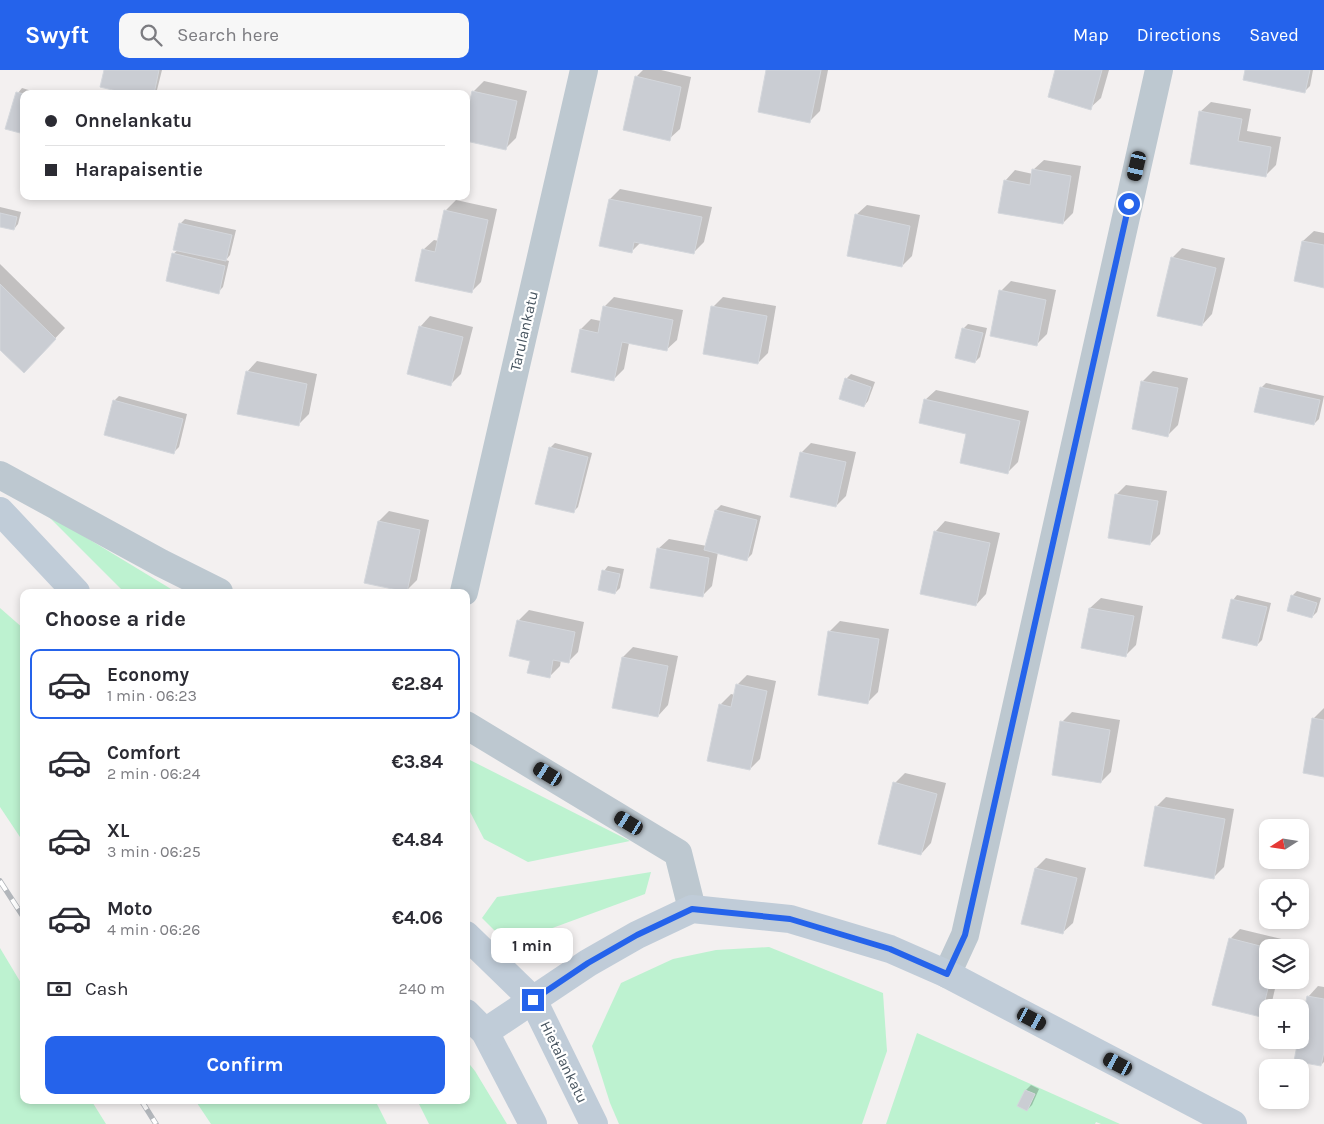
<!DOCTYPE html>
<html lang="en">
<head>
<meta charset="utf-8">
<style>
  body { margin:0; font-family:Karla,sans-serif; background:#f7f7f7; color:#2b2b33; height:100vh; display:flex; flex-direction:column; font-size:19px; white-space:nowrap }
  * { box-sizing:border-box; margin:0 }
  p { font-size:16px; color:#7c7c81 }
  .icon { flex:none; width:28px; height:28px; fill:none; stroke:currentColor; stroke-width:2; stroke-linecap:round; stroke-linejoin:round }
  .map { position:relative; flex:1; overflow:hidden }
  .panel { position:absolute; left:20px; top:519px; width:450px; height:515px; display:flex; flex-direction:column; background:#fff; border-radius:10px; box-shadow:0 2px 8px #0003 }
  .panel>* { flex:none }
  .top-card { position:absolute; left:20px; top:20px; width:450px; height:110px; border-radius:10px; box-shadow:0 2px 8px #0003; display:grid; align-content:center; height:110px; padding:0 25px; background:#fff }
  .needle { width:32px; rotate:258deg }
  .controls { position:absolute; left:1259px; top:749px; display:grid; gap:10px }
  .controls a { display:grid; place-items:center; width:50px; height:50px; border-radius:10px; background:#fff; box-shadow:0 2px 8px #0003; font-size:25px }
  .end { position:absolute; width:22px; height:22px; margin:-11px; border:6px solid #2563eb; background:#fff; box-shadow:0 0 0 2px #fff }
  .from { border-radius:50% }
  .bubble { position:absolute; height:35px; border-radius:10px; background:#fff; box-shadow:0 2px 8px #0003; font-size:16px; font-weight:700; line-height:35px; text-align:center }
  .car { position:absolute; width:15px; height:30px; margin:-15px -8px; border-radius:6px; box-shadow:0 0 4px 1px #0007; background:linear-gradient(#222 24%,#8ab4d8 0 40%,#222 0 76%,#8ab4d8 0 86%,#222 0) }
  .top-card b { display:flex; align-items:center; gap:18px; height:48px; font-size:19px }
  .top-card b+b { border-top:1px solid #e1e1e2 }
  .top-card i { width:12px; height:12px; background:#2b2b33 }
  ul { padding:0; list-style:none }
  li { display:flex; align-items:center; gap:15px; height:70px; margin:0 10px 8px; padding:0 15px; border:2px solid transparent; border-radius:10px }
  li div { flex:1 }
  li b { display:block; font-size:19px }
  li em { font-style:normal; font-weight:700 }
  li.on { border-color:#2563eb }
  li>.icon { width:45px; height:45px; stroke-width:1.5 }
  h2 { padding:0 25px; font-size:22px; line-height:60px }
  .pay { display:flex; align-items:center; gap:12px; height:55px; padding:0 25px; font-size:19px }
  .pay p { margin-inline-start:auto }
  .cta { display:flex; gap:10px; margin-top:auto; padding:10px 25px }
  .cta a { flex:1; height:58px; border-radius:10px; background:#2563eb; color:#fff; font-size:20px; font-weight:700; line-height:58px; text-align:center }
  header { display:flex; align-items:center; gap:30px; box-sizing:border-box; height:70px; padding:0 25px; background:#2563eb; color:#fff }
  header strong { font-size:24px }
  nav { display:flex; gap:28px; margin-inline-start:auto; font-size:18px }
  .search { width:350px; height:45px; background:#f7f7f7; display:flex; align-items:center; gap:12px; box-sizing:border-box; padding:0 18px; border-radius:10px; color:#7c7c81; font-size:19px }
  .map>svg:first-child { display:block }
</style>
</head>
<body>
<header>
<strong>Swyft</strong>
<div class="search"><svg class="icon" aria-label="search" viewBox="0 0 24 24"><circle cx="10" cy="10" r="6"/><path d="M15 15l6 6"/></svg>Search here</div>
<nav><a>Map</a><a>Directions</a><a>Saved</a></nav>
</header>
<div class="map">
<svg width="1324" height="1054" viewBox="0 0 1324 1054">
  <rect width="100%" height="100%" fill="#f3f0f0"/>
  <g fill="#bdf2d0">
    <polygon points="44,442 176,522 124,522"/>
    <polygon points="0,538 24,559 24,773 0,737"/>
    <polygon points="466,688 630,771 528,792 484,769 466,734"/>
    <polygon points="651,802 645,824 547,860 495,861 482,848 497,827"/>
    <polygon points="769,877 883,923 887,981 862,1054 619,1054 610,1033 592,976 621,913 673,889 716,880"/>
    <polygon points="0,878 24,918 24,1030 91,1030 106,1054 0,1054"/>
    <polygon points="917,963 1120,1054 1101,1054 1096,1052 1095,1054 886,1054"/>
    <polygon points="466,990 475,1001 507,1054 429,1054 417,1030 466,1030"/>
    <polygon points="195,1030 375,1030 387,1054 211,1054"/>
  </g>
  <g fill="#0003">
    <polygon points="105,0 162,0 156,24 135,24"/>
    <polygon points="643,0 661,0 691,7 680,59 669,69 636,7"/>
    <polygon points="767,0 828,0 820,41 810,51"/>
    <polygon points="1057,0 1109,0 1101,28 1090,38"/>
    <polygon points="1246,0 1313,0 1310,16 1305,21"/>
    <polygon points="484,11 527,21 516,68 506,78 473,22"/>
    <polygon points="22,18 42,24 24,24 24,63 18,23"/>
    <polygon points="1211,32 1251,39 1247,61 1281,67 1276,95 1265,106 1200,42"/>
    <polygon points="1044,90 1081,96 1073,143 1063,153 1005,111 1015,100 1033,104 1033,100"/>
    <polygon points="620,119 712,137 704,172 694,182 641,172 631,182 610,129"/>
    <polygon points="456,130 497,139 481,212 471,222 423,180 434,170 439,171 446,140"/>
    <polygon points="867,135 920,145 912,186 902,196 856,145"/>
    <polygon points="0,137 21,142 18,154 14,159 0,156"/>
    <polygon points="185,149 236,160 230,185 226,190 229,191 223,217 218,222 173,184 178,180 180,154"/>
    <polygon points="1314,161 1324,163 1324,216 1303,171"/>
    <polygon points="1182,178 1225,188 1212,244 1202,255 1172,188"/>
    <polygon points="0,194 65,258 24,301 0,278"/>
    <polygon points="1011,211 1056,220 1047,264 1037,274 1001,221"/>
    <polygon points="614,227 683,240 677,270 666,280 629,273 624,299 614,309 581,259 591,249 601,251 604,237"/>
    <polygon points="723,227 776,236 768,283 758,293 713,237"/>
    <polygon points="430,246 473,257 461,304 451,314 420,257"/>
    <polygon points="968,254 987,258 980,287 975,292 963,259"/>
    <polygon points="257,291 317,304 309,344 298,355 247,302"/>
    <polygon points="1153,301 1188,308 1178,355 1168,365 1143,311"/>
    <polygon points="851,304 875,312 868,331 864,336 846,309"/>
    <polygon points="1266,313 1324,326 1319,349 1314,354 1261,318"/>
    <polygon points="936,320 1029,341 1018,392 1007,403 968,363 925,330"/>
    <polygon points="119,326 187,344 179,377 174,382 114,331"/>
    <polygon points="555,373 592,383 578,437 573,442 550,378"/>
    <polygon points="811,373 856,382 846,426 836,436 801,383"/>
    <polygon points="1126,415 1167,421 1160,464 1150,474 1116,425"/>
    <polygon points="721,435 761,446 752,484 747,489 718,482 712,516 702,526 658,479 669,469 707,476 716,440"/>
    <polygon points="389,441 429,450 417,510 407,520 379,451"/>
    <polygon points="945,451 1000,463 986,524 976,535 935,462"/>
    <polygon points="608,496 624,499 620,518 615,523 604,501"/>
    <polygon points="1297,521 1321,528 1317,542 1312,547 1292,526"/>
    <polygon points="1237,525 1271,533 1262,570 1257,575 1233,530"/>
    <polygon points="1101,528 1143,536 1136,575 1125,586 1083,577 1090,538"/>
    <polygon points="529,540 584,552 578,582 568,592 561,590 560,596 549,607 531,590 519,550"/>
    <polygon points="840,551 889,559 878,622 868,632 829,562"/>
    <polygon points="633,577 678,586 668,635 658,646 623,587"/>
    <polygon points="747,605 776,611 760,689 750,699 720,635 731,624 735,625 737,615"/>
    <polygon points="1324,638 1324,706 1313,649"/>
    <polygon points="1072,642 1120,650 1111,702 1101,712 1062,652"/>
    <polygon points="905,703 946,713 931,773 921,784 895,713"/>
    <polygon points="1166,727 1234,739 1224,797 1213,808 1156,737"/>
    <polygon points="1046,788 1086,798 1073,853 1062,863 1036,798"/>
    <polygon points="1240,859 1286,870 1284,878 1268,878 1268,910 1277,910 1271,936 1260,946 1230,869"/>
    <polygon points="1318,916 1324,917 1324,992 1321,995 1300,970 1308,927"/>
    <polygon points="1031,1015 1039,1019 1032,1035 1027,1040 1019,1036 1026,1020"/>
  </g>
  <g fill="#cacdd3" stroke="#d4d7dc">
    <polygon points="104,0 159,0 154,24 129,24 100,17"/>
    <polygon points="766,0 821,0 810,53 758,42"/>
    <polygon points="1055,0 1102,0 1091,40 1048,27"/>
    <polygon points="1245,0 1310,0 1305,23 1243,10"/>
    <polygon points="635,6 681,17 670,71 623,60"/>
    <polygon points="472,21 517,31 506,80 466,71 466,47"/>
    <polygon points="16,22 24,24 24,64 5,59"/>
    <polygon points="1199,41 1242,49 1238,71 1271,77 1266,107 1190,94"/>
    <polygon points="1032,99 1071,106 1063,154 998,143 1004,110 1030,115"/>
    <polygon points="609,129 702,147 694,184 634,172 632,183 599,176"/>
    <polygon points="444,140 488,150 472,223 415,211 422,179 435,182"/>
    <polygon points="0,143 17,147 14,160 0,157"/>
    <polygon points="855,144 910,156 902,197 847,186"/>
    <polygon points="179,153 232,165 226,191 173,180"/>
    <polygon points="1302,171 1324,175 1324,218 1294,211"/>
    <polygon points="172,183 225,196 219,224 166,211"/>
    <polygon points="1171,187 1216,198 1202,256 1157,246"/>
    <polygon points="0,214 56,269 24,303 0,280"/>
    <polygon points="999,220 1046,230 1037,276 990,266"/>
    <polygon points="603,236 673,250 667,281 622,272 614,311 571,302 580,259 598,263"/>
    <polygon points="711,236 767,246 758,294 703,284"/>
    <polygon points="419,256 463,267 451,316 407,304"/>
    <polygon points="962,258 983,263 975,293 955,288"/>
    <polygon points="246,301 307,314 299,356 237,344"/>
    <polygon points="845,308 871,317 864,337 839,329"/>
    <polygon points="1141,311 1178,318 1168,367 1132,359"/>
    <polygon points="1260,317 1320,330 1314,355 1254,342"/>
    <polygon points="924,329 1020,351 1008,404 960,393 966,364 919,353"/>
    <polygon points="113,330 183,349 174,384 104,365"/>
    <polygon points="549,377 588,387 574,443 535,434"/>
    <polygon points="800,382 846,392 836,437 790,427"/>
    <polygon points="1115,424 1158,431 1150,475 1108,468"/>
    <polygon points="715,440 757,450 747,491 704,480"/>
    <polygon points="378,451 420,460 407,522 364,513"/>
    <polygon points="934,461 990,473 976,536 920,524"/>
    <polygon points="657,478 709,488 703,527 650,518"/>
    <polygon points="602,500 620,504 615,524 598,520"/>
    <polygon points="1291,525 1317,533 1312,548 1287,541"/>
    <polygon points="1231,529 1267,537 1257,576 1222,568"/>
    <polygon points="1089,538 1134,546 1126,587 1081,578"/>
    <polygon points="517,550 575,562 569,593 553,590 550,608 527,603 530,591 509,586"/>
    <polygon points="828,561 879,569 868,634 818,625"/>
    <polygon points="622,587 668,596 658,647 612,638"/>
    <polygon points="736,614 767,621 750,700 707,691 719,634 731,637"/>
    <polygon points="1312,648 1324,650 1324,707 1303,703"/>
    <polygon points="1060,651 1110,660 1101,713 1052,705"/>
    <polygon points="893,712 937,724 921,785 878,774"/>
    <polygon points="1155,736 1225,749 1214,809 1144,796"/>
    <polygon points="1035,798 1077,808 1063,864 1021,854"/>
    <polygon points="1229,868 1268,878 1268,910 1270,910 1261,947 1212,935"/>
    <polygon points="1307,926 1324,929 1324,982 1321,996 1294,991 1298,970 1300,970 1300,961"/>
    <polygon points="1025,1020 1035,1024 1027,1041 1017,1036"/>
  </g>
  <g fill="none" stroke-linecap="round" stroke-linejoin="round">
    <g stroke="#bdc8d0" stroke-width="28">
      <polyline points="0,405 161,493 219,522"/>
      <polyline points="464,522 584,0"/>
      <polyline points="466,655 678,783 692,839"/>
      <polyline points="947,904 965,865 1159,0"/>
    </g>
    <g stroke="#c0ccd8" stroke-width="28">
      <polyline points="0,441 76,522"/>
      <polyline points="466,865 533,930 594,1054"/>
      <polyline points="466,943 485,962 533,1054"/>
      <polyline points="485,962 588,893 637,865 692,839 790,849 890,879 947,904 1233,1054"/>
    </g>
    <g stroke="#b2b6bb" stroke-width="5.5">
      <g id="rail">
        <polyline points="0,811 24,848"/>
        <polyline points="141,1030 156,1054"/>
      </g>
    </g>
    <use href="#rail" stroke="#fff" stroke-width="4" stroke-dasharray="11" stroke-linecap="butt"/>
  </g>
  <g fill="none" stroke-linecap="round" stroke-linejoin="round">
    <polyline stroke="#2563eb" stroke-width="6" points="533,930 588,893 637,865 692,839 790,849 890,879 947,904 965,865 1129,134"/>
  </g>
  <g text-anchor="middle" stroke-width="4.5" stroke-linejoin="round" paint-order="stroke">
    <g font-size="15" fill="#47545f" stroke="#fff">
      <text transform="translate(524 261) rotate(-77)" y="5">Tarulankatu</text>
      <text transform="translate(564 992) rotate(64)" y="5">Hietalankatu</text>
    </g>
  </g>
</svg>
<div class="controls">
<a><svg class="needle" viewBox="-14 -14 28 28"><path d="M0-13l5 13h-10z" fill="#e53935"/><path d="M0 13l5-13h-10z" fill="#7c7c81"/></svg></a>
<a><svg class="icon" aria-label="locate" viewBox="0 0 24 24"><circle cx="12" cy="12" r="6"/><path d="M12 2v4M12 18v4M2 12h4M18 12h4"/></svg></a>
<a><svg class="icon" aria-label="layers" viewBox="0 0 24 24"><path d="M12 4l9 5-9 5-9-5zM3 14l9 5 9-5"/></svg></a>
<a>+</a>
<a>−</a>
</div>
<i class="end from" style="left:1129px;top:134px"></i>
<i class="end" style="left:533px;top:930px"></i>
<div class="bubble" style="left:491px;top:858px;width:82px">1 min</div>
<i class="car" style="left:1137px;top:96px;rotate:193deg"></i>
<i class="car" style="left:548px;top:704px;rotate:301deg"></i>
<i class="car" style="left:629px;top:753px;rotate:301deg"></i>
<i class="car" style="left:1032px;top:949px;rotate:118deg"></i>
<i class="car" style="left:1118px;top:994px;rotate:298deg"></i>
<div class="top-card">
<b><i class="from"></i>Onnelankatu</b>
<b><i></i>Harapaisentie</b>
</div>
<section class="panel">
<h2>Choose a ride</h2>
<ul>
<li class="on"><svg class="icon" aria-label="car" viewBox="0 0 24 24"><path d="M5 17H2v-5l4-1 3-4h7l3 4 3 1v5h-3M9 17h6M6 11h13"/><circle cx="7" cy="17" r="2"/><circle cx="17" cy="17" r="2"/></svg><div><b>Economy</b><p>1 min · 06:23</p></div><em>€2.84</em></li>
<li><svg class="icon" aria-label="car" viewBox="0 0 24 24"><path d="M5 17H2v-5l4-1 3-4h7l3 4 3 1v5h-3M9 17h6M6 11h13"/><circle cx="7" cy="17" r="2"/><circle cx="17" cy="17" r="2"/></svg><div><b>Comfort</b><p>2 min · 06:24</p></div><em>€3.84</em></li>
<li><svg class="icon" aria-label="car" viewBox="0 0 24 24"><path d="M5 17H2v-5l4-1 3-4h7l3 4 3 1v5h-3M9 17h6M6 11h13"/><circle cx="7" cy="17" r="2"/><circle cx="17" cy="17" r="2"/></svg><div><b>XL</b><p>3 min · 06:25</p></div><em>€4.84</em></li>
<li><svg class="icon" aria-label="car" viewBox="0 0 24 24"><path d="M5 17H2v-5l4-1 3-4h7l3 4 3 1v5h-3M9 17h6M6 11h13"/><circle cx="7" cy="17" r="2"/><circle cx="17" cy="17" r="2"/></svg><div><b>Moto</b><p>4 min · 06:26</p></div><em>€4.06</em></li>
</ul>
<div class="pay"><svg class="icon" aria-label="cash" viewBox="0 0 24 24"><path d="M3 7h18v10H3z"/><circle cx="12" cy="12" r="2"/></svg>Cash<p>240 m</p></div>
<div class="cta"><a>Confirm</a></div>
</section>
</div>
</body>
</html>
